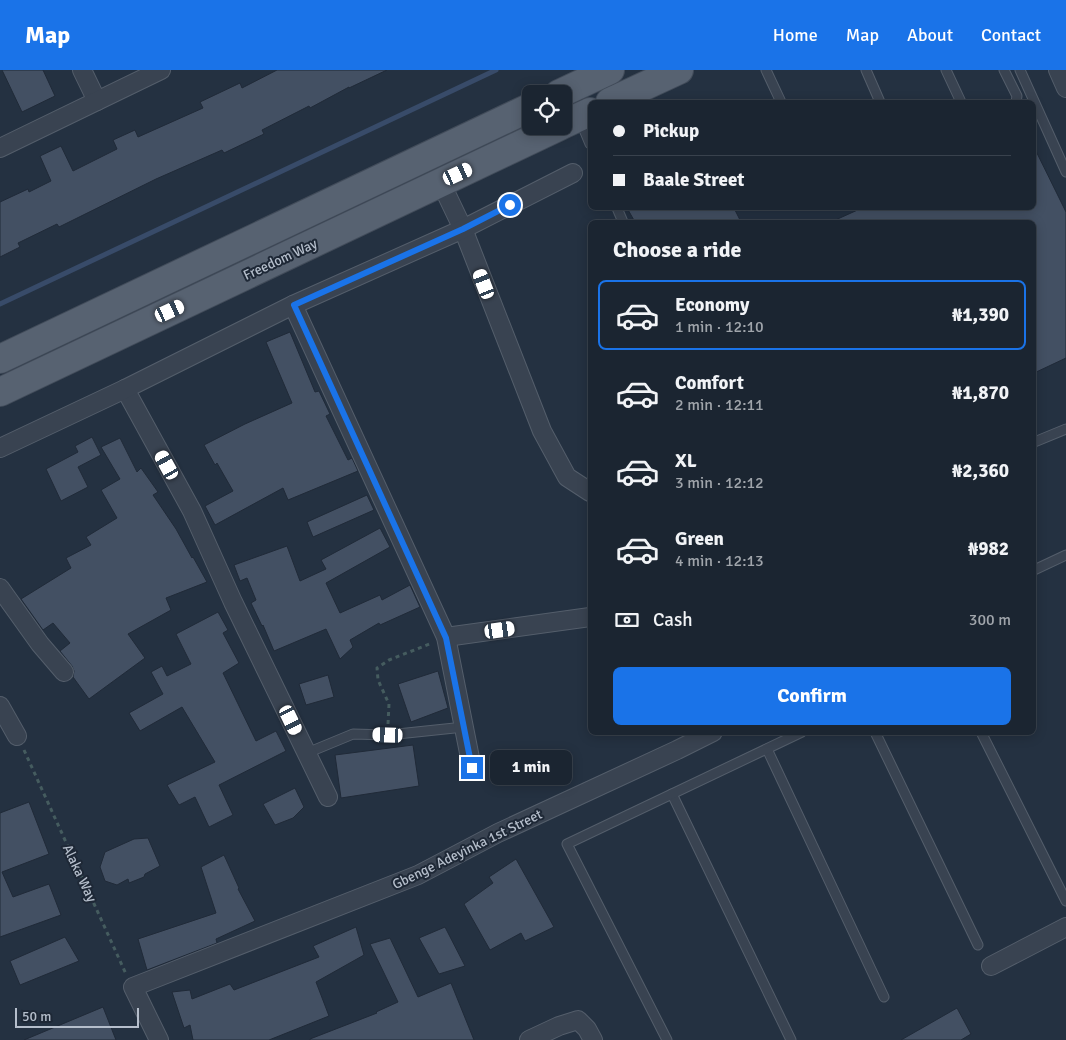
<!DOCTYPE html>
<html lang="en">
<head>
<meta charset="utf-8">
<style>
  body { margin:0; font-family:Signika,sans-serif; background:#242d39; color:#f1f3f6; height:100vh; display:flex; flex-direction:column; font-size:19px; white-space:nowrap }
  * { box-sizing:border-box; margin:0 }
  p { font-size:16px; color:#a0a5ab }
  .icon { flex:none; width:28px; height:28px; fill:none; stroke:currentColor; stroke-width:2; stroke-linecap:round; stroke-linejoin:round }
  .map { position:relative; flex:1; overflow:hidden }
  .panel { position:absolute; left:588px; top:150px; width:448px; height:515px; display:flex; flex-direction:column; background:#1b2531; border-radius:8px; box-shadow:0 2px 12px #0003,0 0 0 1px #39424d }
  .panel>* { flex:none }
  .top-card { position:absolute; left:588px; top:30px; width:448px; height:110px; border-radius:8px; box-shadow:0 2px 12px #0003,0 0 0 1px #39424d; display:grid; align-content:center; height:110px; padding:0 25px; background:#1b2531 }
  .buttons { position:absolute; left:522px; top:15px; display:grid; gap:10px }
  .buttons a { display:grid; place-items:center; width:50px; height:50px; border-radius:8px; background:#1b2531; box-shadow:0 2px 12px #0003,0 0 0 1px #39424d; font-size:25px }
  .scale { position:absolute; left:15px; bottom:12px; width:124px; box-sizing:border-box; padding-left:5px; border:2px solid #b5becb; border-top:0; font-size:14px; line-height:18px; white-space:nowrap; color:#b5becb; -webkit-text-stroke:4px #1e2836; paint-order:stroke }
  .end { position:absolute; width:22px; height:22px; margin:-11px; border:6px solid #1a73e8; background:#fff; box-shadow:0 0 0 2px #fff }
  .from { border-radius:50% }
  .bubble { position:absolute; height:35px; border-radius:8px; background:#1b2531; box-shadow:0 2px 12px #0003,0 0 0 1px #39424d; font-size:16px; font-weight:700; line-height:35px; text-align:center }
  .car { position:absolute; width:15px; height:30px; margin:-15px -8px; border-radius:6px; box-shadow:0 0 4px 1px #0007; background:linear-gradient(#fff 24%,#345 0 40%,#fff 0 76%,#345 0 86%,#fff 0) }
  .top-card b { display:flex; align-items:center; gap:18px; height:48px; font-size:19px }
  .top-card b+b { border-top:1px solid #39424d }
  .top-card i { width:12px; height:12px; background:#f1f3f6 }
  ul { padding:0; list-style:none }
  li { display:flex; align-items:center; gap:15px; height:70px; margin:0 10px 8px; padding:0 15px; border:2px solid transparent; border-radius:8px }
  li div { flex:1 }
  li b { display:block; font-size:19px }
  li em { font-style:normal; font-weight:700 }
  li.current { border-color:#1a73e8 }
  li>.icon { width:45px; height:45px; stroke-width:1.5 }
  h2 { padding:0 25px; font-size:22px; line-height:60px }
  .pay { display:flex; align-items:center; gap:12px; height:55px; padding:0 25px; font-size:19px }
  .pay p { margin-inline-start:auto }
  .primary-button { display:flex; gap:10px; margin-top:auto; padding:10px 25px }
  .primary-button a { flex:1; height:58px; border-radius:8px; background:#1a73e8; color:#fff; font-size:20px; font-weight:700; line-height:58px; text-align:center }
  header { display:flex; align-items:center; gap:30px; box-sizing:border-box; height:70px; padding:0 25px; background:#1a73e8; color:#fff }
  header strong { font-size:24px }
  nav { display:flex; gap:28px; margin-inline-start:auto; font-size:18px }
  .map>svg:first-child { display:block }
</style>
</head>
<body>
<header>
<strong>Map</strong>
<nav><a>Home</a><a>Map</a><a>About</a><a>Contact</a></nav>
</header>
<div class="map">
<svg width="1066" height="970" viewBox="0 0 1066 970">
  <rect width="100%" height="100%" fill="#243141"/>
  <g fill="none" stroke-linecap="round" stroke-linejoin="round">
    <polyline stroke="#384b69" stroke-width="5" points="0,234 496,0"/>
  </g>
  <g fill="#435063" stroke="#202a38">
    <polygon points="2,0 43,0 55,26 22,42"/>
    <polygon points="277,0 387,0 349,18 349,17 310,38 309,36 262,60 264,64 224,83 222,80 156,109 59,157 57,154 18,173 20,177 0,187 0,132 28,119 29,122 51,111 40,86 61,76 73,101 117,79 113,70 135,60 138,67 203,38 200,32 240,13 242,18"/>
    <polygon points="1032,73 1066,142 1066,288 1032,304 1032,152 831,152 862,138 1032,138"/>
    <polygon points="627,138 734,138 741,152 635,152"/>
    <polygon points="290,262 315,322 319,321 330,344 326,346 348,390 352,388 358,401 288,430 283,418 215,455 205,436 233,421 217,393 215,395 204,375 245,354 292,333 266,272"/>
    <polygon points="92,367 101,385 78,397 88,417 61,431 46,399 78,382 75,376"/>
    <polygon points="120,368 137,402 141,398 158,422 153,425 176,459 192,488 193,487 207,512 166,528 171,540 128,564 145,588 89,629 73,607 74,601 72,596 60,581 70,573 53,553 43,560 21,529 71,498 66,488 91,475 86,467 117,448 101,420 120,409 101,377"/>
    <polygon points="367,425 374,440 313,467 307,452"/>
    <polygon points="380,458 390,477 326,513 340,543 380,525 382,530 410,515 420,537 380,555 379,553 350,570 353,577 340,589 326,559 274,581 263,555 262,556 251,533 256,530 247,508 240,511 234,495 287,476 300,511 326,499 321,490"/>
    <polygon points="218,542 228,560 223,563 239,593 223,603 256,671 276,661 286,681 219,715 233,745 209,757 195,727 179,735 167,715 215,692 182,637 140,661 129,643 163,624 151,602 162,596 167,606 191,594 176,564"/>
    <polygon points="438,601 448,638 411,652 398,614"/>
    <polygon points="328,605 334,627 306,635 299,614"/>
    <polygon points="413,675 419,716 341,728 335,685"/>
    <polygon points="295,718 304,737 293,748 275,755 263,734"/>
    <polygon points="29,732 49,784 2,802 13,827 49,814 61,845 0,867 0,743"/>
    <polygon points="148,768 160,796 145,804 144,807 129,813 128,809 117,815 105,811 100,797 105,782 134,769"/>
    <polygon points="224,785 239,818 238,819 255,851 216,869 217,873 147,900 138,869 216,843 201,797"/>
    <polygon points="516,789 554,857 525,871 521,863 490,880 464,834 493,813 489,807"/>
    <polygon points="356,857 364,885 316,912 329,946 269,970 193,970 190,955 184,958 172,922 190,920 192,929 230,914 234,920 319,887 313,876"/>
    <polygon points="445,857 465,896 439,904 419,868"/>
    <polygon points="65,867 79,891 20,915 10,891"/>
    <polygon points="390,868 418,927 451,913 474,970 310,970 310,969 377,943 376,942 398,932 370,874"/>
    <polygon points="103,937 116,970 24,970"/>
    <polygon points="957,938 971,964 961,970 901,970"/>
  </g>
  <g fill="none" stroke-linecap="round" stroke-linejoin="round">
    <g stroke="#545e6b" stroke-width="11">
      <g id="lane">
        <polyline points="766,0 781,32"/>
        <polyline points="866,0 880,32"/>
        <polyline points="946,0 961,32"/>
        <polyline points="1004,0 1017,26 1016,32"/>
        <polyline points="1020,0 1066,102"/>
        <polyline points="580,50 590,74"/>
        <polyline points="617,138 623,152"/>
        <polyline points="1032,373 1066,359"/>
        <polyline points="1032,501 1066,485"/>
        <polyline points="875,662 978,875"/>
        <polyline points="981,662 1066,831"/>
        <polyline points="767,679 884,927"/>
        <polyline points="307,683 353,664 388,665 464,657"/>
        <polyline points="672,724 791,970"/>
        <polyline points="667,970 567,774 802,662"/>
      </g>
    </g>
    <g stroke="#545e6b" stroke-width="20">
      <g id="street">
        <polyline points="82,0 97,31"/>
        <polyline points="1058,0 1066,18"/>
        <polyline points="0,78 161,0"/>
        <polyline points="441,113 463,159 542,361 567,407 590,422"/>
        <polyline points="293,235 446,567 472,698"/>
        <polyline points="125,319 192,441 233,532 328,727"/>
        <polyline points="0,378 125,319 293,235 463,159 573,103"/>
        <polyline points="0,518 40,574 64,602"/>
        <polyline points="446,567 590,547"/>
        <polyline points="0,636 17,666"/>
        <polyline points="991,896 1066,857"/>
        <polyline points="159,970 133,917 418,805 498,763 677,680 713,662"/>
        <polyline points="529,970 559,956 578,950 587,959 593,970"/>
      </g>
    </g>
    <g stroke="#424c5a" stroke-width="30">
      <g id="primary">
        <polyline points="559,24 610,0"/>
        <polyline points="610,32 679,0"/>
        <polyline points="564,54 590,42"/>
        <polyline points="0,289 531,37"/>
        <polyline points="0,322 560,56"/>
      </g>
    </g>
    <g stroke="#455c5f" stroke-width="3" stroke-dasharray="4 4" stroke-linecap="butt">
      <polyline points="388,654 389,634 378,610 377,598 389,590 432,573"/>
      <polyline points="24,680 126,904"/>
    </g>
    <use href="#lane" stroke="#394351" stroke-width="9"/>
    <use href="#street" stroke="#394351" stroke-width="18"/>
    <use href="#primary" stroke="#576271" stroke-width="28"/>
  </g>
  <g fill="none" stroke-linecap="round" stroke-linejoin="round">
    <polyline stroke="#1a73e8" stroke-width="6" points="472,698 446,568 294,235 463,159 510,135"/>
  </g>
  <g text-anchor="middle" stroke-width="4" stroke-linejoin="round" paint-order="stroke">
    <g font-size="14" fill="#b5becb" stroke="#1e2836">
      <text transform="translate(280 189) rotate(-25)" y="5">Freedom Way</text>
      <text transform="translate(467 779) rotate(-26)" y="5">Gbenge Adeyinka 1st Street</text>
      <text transform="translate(80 803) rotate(65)" y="5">Alaka Way</text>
    </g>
  </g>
</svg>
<div class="buttons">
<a><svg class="icon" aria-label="locate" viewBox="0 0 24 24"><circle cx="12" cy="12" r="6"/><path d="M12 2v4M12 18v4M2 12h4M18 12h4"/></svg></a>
</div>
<div class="scale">50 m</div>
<i class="end from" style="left:510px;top:135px"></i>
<i class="end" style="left:472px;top:698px"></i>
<div class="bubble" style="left:490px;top:680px;width:82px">1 min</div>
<i class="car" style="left:458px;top:104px;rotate:65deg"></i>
<i class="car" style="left:484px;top:214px;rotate:339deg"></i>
<i class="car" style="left:170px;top:241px;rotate:65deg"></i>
<i class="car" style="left:167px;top:395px;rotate:331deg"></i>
<i class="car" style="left:500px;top:560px;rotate:82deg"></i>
<i class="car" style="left:291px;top:650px;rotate:154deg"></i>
<i class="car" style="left:388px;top:665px;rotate:272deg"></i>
<div class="top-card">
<b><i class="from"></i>Pickup</b>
<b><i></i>Baale Street</b>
</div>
<section class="panel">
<h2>Choose a ride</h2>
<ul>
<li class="current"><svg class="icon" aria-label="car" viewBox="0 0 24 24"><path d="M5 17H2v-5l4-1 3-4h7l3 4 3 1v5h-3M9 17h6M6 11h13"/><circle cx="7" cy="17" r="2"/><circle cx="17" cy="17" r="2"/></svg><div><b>Economy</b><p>1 min · 12:10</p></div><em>₦1,390</em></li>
<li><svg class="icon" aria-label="car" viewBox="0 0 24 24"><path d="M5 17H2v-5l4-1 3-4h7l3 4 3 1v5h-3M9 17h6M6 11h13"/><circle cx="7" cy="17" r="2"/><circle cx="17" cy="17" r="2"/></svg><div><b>Comfort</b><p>2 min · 12:11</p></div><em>₦1,870</em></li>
<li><svg class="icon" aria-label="car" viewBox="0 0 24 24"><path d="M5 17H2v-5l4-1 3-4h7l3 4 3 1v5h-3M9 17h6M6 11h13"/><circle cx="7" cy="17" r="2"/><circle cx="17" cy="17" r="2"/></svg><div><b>XL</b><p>3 min · 12:12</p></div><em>₦2,360</em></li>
<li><svg class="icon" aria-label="car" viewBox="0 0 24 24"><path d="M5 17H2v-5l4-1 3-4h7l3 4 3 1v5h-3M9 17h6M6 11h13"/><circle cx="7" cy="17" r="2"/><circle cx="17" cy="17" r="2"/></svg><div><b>Green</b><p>4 min · 12:13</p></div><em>₦982</em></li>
</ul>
<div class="pay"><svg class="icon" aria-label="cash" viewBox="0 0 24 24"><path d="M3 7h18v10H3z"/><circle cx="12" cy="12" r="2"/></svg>Cash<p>300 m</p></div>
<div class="primary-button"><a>Confirm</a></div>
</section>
</div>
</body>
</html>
